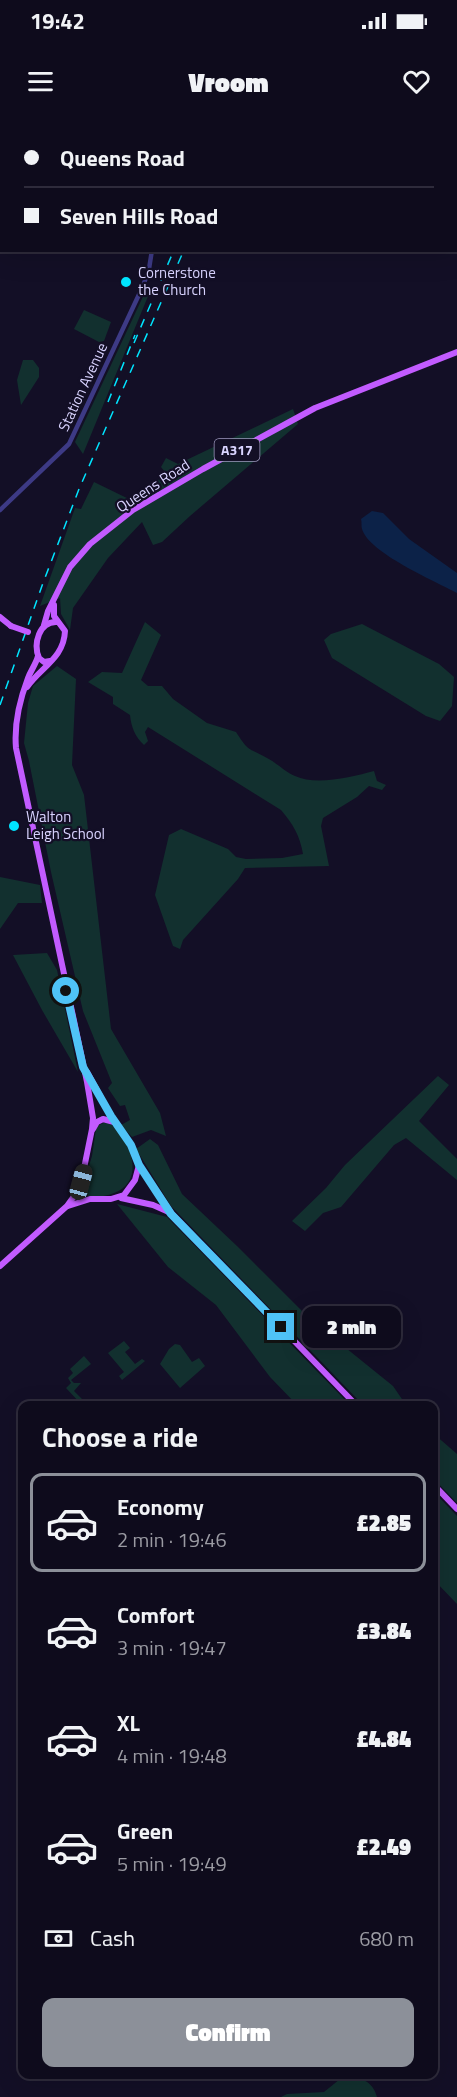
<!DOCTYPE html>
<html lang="en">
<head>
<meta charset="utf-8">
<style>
  body { margin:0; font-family:"Titillium Web",sans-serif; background:#171425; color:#f1f3f6; height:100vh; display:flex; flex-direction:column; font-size:22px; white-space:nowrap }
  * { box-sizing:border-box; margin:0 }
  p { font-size:20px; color:#9b9ba3 }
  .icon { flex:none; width:33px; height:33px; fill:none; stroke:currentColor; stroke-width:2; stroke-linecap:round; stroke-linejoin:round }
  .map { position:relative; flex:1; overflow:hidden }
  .side { position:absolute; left:18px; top:1281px; width:420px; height:678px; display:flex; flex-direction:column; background:#0e0b1c; border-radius:12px; box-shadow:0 6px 24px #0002,0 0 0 2px #2e2b3b }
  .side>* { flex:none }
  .hud { position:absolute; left:0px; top:0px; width:458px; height:132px; box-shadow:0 6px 24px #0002,0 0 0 2px #2e2b3b; display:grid; align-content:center; height:132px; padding:0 24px; background:#0e0b1c }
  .end { position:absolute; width:27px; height:27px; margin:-14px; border:8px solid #4fc3f7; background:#111; box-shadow:0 0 0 3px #111 }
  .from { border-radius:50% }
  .bubble { position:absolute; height:42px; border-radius:12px; background:#0e0b1c; box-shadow:0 6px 24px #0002,0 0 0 2px #2e2b3b; font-size:20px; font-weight:800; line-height:42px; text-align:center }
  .car { position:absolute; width:18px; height:36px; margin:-18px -9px; border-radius:8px; box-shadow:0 0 4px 2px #0007; background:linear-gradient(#222 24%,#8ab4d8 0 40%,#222 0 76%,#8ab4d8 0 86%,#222 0) }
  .hud b { display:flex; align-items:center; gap:21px; height:57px; font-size:22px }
  .hud b+b { border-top:2px solid #2e2b3b }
  .hud i { width:15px; height:15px; background:#f1f3f6 }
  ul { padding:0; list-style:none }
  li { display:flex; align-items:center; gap:18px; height:99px; margin:0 12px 9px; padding:0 12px; border:3px solid transparent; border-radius:12px }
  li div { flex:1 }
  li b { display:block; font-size:22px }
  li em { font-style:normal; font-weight:800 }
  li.on { border-color:#8c9099 }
  li>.icon { width:54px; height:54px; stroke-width:1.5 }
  h2 { padding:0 24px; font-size:27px; line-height:72px }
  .pay { display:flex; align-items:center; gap:15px; height:66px; padding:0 24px; font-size:22px }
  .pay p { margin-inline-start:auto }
  .cta { display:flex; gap:12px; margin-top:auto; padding:12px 24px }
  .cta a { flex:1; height:69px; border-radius:12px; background:#8c9099; color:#fff; font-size:24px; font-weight:800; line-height:69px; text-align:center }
  .status { display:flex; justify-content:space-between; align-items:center; height:42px; padding:0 30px; background:#0e0b1c; direction:ltr }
  .status svg { height:16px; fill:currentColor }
  header { display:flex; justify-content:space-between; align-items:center; height:78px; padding:0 24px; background:#0e0b1c; font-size:27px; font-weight:800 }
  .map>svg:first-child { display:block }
</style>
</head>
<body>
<div class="status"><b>19:42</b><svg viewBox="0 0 49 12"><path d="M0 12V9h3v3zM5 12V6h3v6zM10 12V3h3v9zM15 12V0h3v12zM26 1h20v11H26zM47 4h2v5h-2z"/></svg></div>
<header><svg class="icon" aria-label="menu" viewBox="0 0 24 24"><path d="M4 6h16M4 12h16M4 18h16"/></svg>Vroom<svg class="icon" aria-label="heart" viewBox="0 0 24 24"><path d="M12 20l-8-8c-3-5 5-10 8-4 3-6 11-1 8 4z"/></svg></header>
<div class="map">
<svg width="457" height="1977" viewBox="0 0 457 1977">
  <rect width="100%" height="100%" fill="#130f26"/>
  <g fill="#12302f">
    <polygon points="147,168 151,169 83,334 75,322"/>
    <polygon points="84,190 111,202 104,221 99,222 74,209"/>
    <polygon points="23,240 33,240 39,248 39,257 21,285 17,260"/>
    <polygon points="293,289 298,304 190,396 162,422 153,425 142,402 108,438 73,488 70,510 61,494 60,478 40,486 75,388 81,389 94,362 133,381 163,356 165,352 161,347 166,338 178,344"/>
    <path d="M145 502 161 515 141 560 148 566H162L173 579 207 603 236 612C249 632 247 627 267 638 277 643 285 652 295 656 316 666 352 657 374 651L377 661 386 665 382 670 369 666 357 677 323 698 321 706 329 746 245 748 238 759 183 820 180 829 173 826 155 775 169 715 181 709 228 729 236 737 246 739 282 738 303 734C300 716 293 704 281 690L148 607 145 612 148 621 144 625C135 617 131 606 130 595L113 584V577L88 562 102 552 122 553Z"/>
    <polygon points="362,504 439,544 454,557 452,586 440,601 426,596 332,538 324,520 331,514"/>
    <polygon points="57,546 76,559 72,645 84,675 111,909 160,993 166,1016 151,1010 132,1017 121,1005 130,1000 125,985 120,986 108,968 112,963 83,891 51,752 29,641 24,623 28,583 33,566"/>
    <polygon points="0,757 40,765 42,783 18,783 0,809"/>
    <polygon points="47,833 57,850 78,952 42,890 13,835"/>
    <polygon points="438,956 449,965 419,1001 457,1039 457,1060 406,1018 394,1025 341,1087 323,1093 305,1111 292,1101 326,1068 345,1045"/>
    <path d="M106 1002C115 1005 120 1014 125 1022 144 1056 126 1078 89 1077L82 1068 92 1036 96 1009 99 1005Z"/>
    <polygon points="150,1019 158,1025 182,1074 237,1126 310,1199 393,1266 406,1285 363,1285 171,1086 136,1029"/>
    <polygon points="117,1084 167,1097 350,1285 297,1285 270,1257 216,1185 168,1147"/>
    <polygon points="124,1221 130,1228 125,1232 135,1244 142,1239 145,1241 122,1260 119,1256 124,1252 108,1233"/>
    <polygon points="175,1224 180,1225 192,1242 199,1238 205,1246 180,1268 160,1244 169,1229"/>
    <polygon points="84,1236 91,1244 71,1260 74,1263 81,1263 74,1271 88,1285 82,1285 66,1268 71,1263 68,1258 73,1253 70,1249"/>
    <polygon points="434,1314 457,1334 457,1383 434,1359"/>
    <polygon points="434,1372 457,1396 457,1484 435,1461 440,1455 434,1445"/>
    <path d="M345 1955C360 1957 373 1961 377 1977H281L287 1974 324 1972Z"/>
  </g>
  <path fill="#0c2248" d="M372 391 383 393 409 419 457 453V473C435 461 369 433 362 409 361 406 362 402 361 399Z"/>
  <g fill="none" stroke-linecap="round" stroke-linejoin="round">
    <g stroke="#3d3a85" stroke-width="4.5">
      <polyline points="139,0 139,2"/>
      <polyline points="0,390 69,324 143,166 149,149 152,130"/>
    </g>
    <g stroke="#c25bff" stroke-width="6">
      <polyline points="0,497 11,506"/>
      <polyline points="44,505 48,491 70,447 90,424 133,390 203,349 315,288 457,232"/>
      <path d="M50 541 44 542 39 538C33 524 39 501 57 502"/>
      <path d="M27 567C41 547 64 538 65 511L54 496V485"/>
      <polyline points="87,952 111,996 131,1025 139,1045 171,1093 357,1286"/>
      <polyline points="93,1009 97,1002 103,999 114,1002"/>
      <polyline points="121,1078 153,1085 171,1093"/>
      <polyline points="68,1086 90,1079 111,1079 124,1075 135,1060 139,1045"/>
      <path d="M0 1146 67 1086 80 1068 92 1009 93 998 87 962 16 628C14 605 20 579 28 558 31 550 36 544 38 536"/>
      <polyline points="434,1365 457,1389"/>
    </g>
    <g stroke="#00e5ff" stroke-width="1.5" stroke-dasharray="9 8" stroke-linecap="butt">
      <polyline points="233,2 234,0"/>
      <polyline points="134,223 174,130"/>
      <polyline points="108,282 135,215"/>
      <polyline points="0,585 43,463 79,369 184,130"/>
    </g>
    <polyline stroke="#c25bff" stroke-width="6" points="11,506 28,512"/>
  </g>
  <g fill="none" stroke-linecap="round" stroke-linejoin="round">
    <polyline stroke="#4fc3f7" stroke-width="8" points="66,871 83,947 111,996 131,1025 139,1045 171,1094 281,1207"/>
  </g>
  <g fill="#00e5ff" stroke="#130f26" stroke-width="2">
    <circle cx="126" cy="162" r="6"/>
    <circle cx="14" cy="706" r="6"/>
  </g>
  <g text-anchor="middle" stroke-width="4.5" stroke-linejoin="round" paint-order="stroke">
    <rect fill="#130f26" stroke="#9e99be" stroke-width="1.5" x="214.5" y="319" width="45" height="22" rx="4.5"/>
    <g font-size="14" font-weight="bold" fill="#d9d4ff">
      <text x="237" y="335">A317</text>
    </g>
    <g font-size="15" fill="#d9d4ff" stroke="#130f26" text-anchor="start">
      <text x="138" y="158">Cornerstone<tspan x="138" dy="17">the Church</tspan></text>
      <text x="26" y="702">Walton<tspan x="26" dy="17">Leigh School</tspan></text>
    </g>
    <g font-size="15" fill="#d9d4ff" stroke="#130f26">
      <text transform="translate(83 267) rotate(-65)" y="5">Station Avenue</text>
      <text transform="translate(153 366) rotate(-33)" y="5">Queens Road</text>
    </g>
  </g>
</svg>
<i class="end from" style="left:66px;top:871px"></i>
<i class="end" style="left:281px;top:1207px"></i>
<div class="bubble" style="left:302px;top:1186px;width:99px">2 min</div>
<i class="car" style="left:81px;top:1062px;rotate:15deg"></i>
<div class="hud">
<b><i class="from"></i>Queens Road</b>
<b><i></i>Seven Hills Road</b>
</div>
<section class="side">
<h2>Choose a ride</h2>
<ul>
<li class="on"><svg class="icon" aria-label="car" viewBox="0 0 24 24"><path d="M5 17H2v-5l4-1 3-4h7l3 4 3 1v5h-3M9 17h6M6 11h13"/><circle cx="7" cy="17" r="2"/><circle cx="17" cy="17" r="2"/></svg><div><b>Economy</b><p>2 min · 19:46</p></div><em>£2.85</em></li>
<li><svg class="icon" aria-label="car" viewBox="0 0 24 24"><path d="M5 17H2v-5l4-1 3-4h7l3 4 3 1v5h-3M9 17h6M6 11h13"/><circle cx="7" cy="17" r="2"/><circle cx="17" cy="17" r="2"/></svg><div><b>Comfort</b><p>3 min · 19:47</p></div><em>£3.84</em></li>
<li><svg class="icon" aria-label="car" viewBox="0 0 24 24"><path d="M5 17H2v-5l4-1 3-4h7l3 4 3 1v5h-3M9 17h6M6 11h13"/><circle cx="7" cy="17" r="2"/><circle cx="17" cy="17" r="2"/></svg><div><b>XL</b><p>4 min · 19:48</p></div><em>£4.84</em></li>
<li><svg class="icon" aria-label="car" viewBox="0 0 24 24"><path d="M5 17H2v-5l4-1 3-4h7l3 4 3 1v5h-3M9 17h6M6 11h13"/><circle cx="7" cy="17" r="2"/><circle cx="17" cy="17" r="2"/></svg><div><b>Green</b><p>5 min · 19:49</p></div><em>£2.49</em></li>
</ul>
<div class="pay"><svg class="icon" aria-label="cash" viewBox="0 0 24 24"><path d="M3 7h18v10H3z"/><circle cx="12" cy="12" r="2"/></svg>Cash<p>680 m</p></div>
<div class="cta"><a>Confirm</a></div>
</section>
</div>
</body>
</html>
